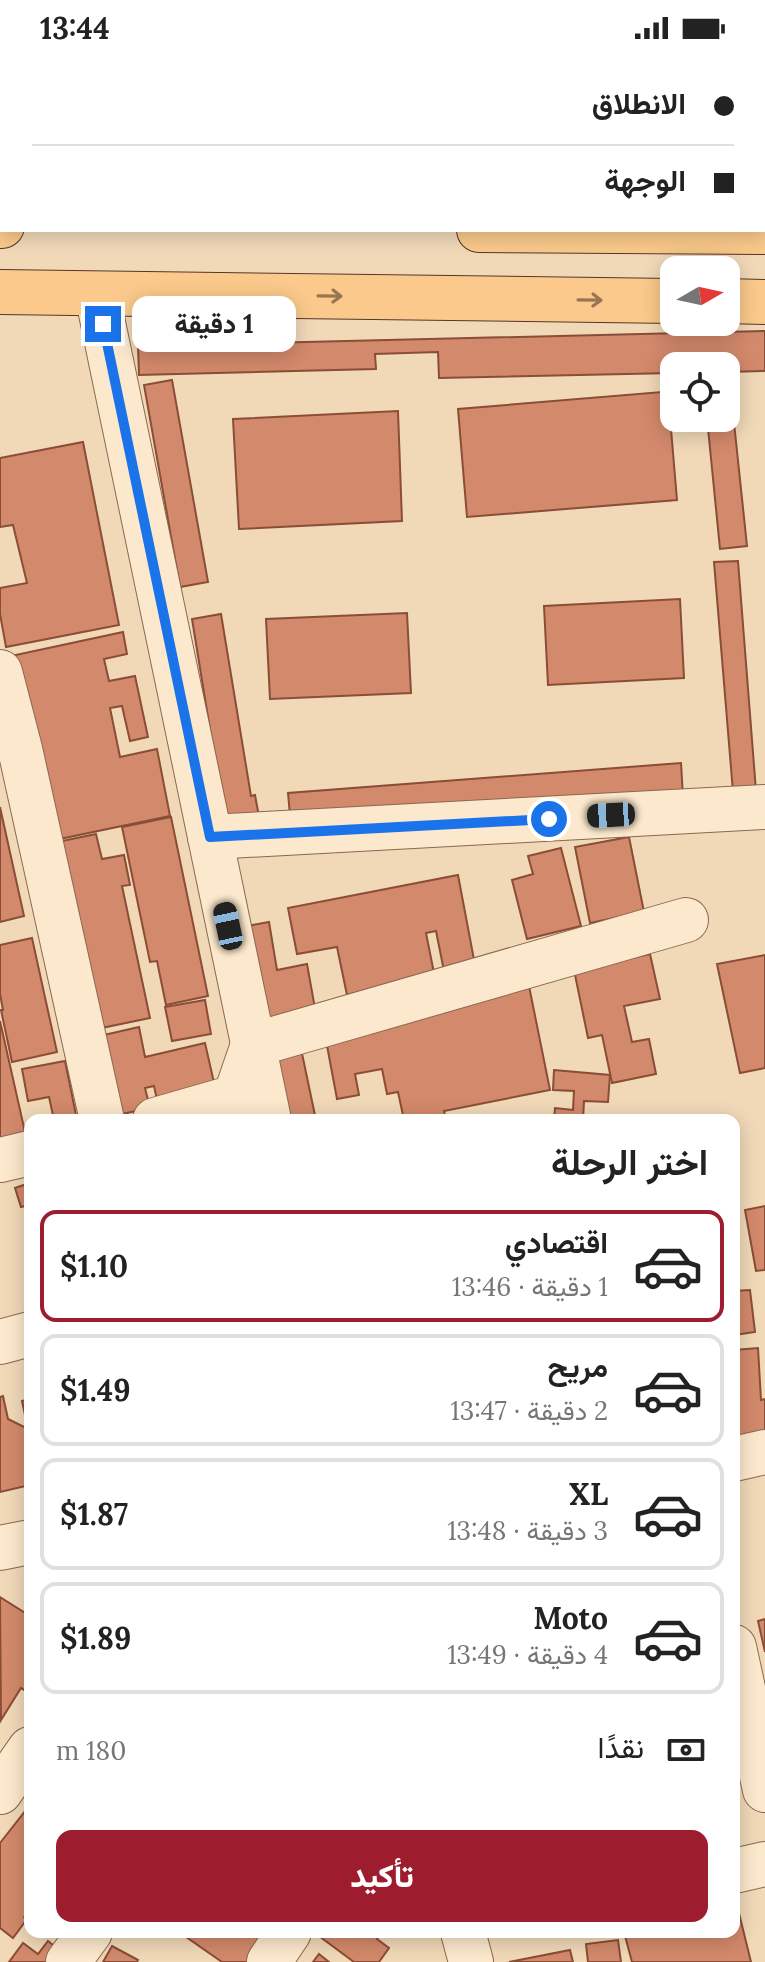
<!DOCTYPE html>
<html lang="ar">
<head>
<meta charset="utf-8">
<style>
  body { margin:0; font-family:Lora,Vazirmatn,serif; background:#f2f2f2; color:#222; direction:rtl; height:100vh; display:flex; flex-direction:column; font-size:30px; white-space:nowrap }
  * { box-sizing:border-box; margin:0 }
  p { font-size:26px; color:#767676 }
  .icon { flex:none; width:44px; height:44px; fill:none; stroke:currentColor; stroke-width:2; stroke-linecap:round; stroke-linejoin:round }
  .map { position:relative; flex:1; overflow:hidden; direction:ltr }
  .sheet { position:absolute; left:24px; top:1058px; width:716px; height:824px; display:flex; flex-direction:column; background:#fff; border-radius:16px; box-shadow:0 4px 20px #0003; direction:rtl }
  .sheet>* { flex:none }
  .top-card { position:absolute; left:0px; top:0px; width:766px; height:176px; box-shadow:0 4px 20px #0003; direction:rtl; display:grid; align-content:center; height:176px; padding:0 32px; background:#fff }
  .needle { width:52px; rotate:81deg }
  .buttons { position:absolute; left:660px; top:200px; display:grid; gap:16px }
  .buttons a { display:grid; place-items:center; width:80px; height:80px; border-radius:16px; background:#fff; box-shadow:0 4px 20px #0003; font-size:40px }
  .end { position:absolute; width:36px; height:36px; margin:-18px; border:10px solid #1a73e8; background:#fff; box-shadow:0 0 0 4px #fff }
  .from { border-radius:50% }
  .bubble { position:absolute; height:56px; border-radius:16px; background:#fff; box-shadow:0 4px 20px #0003; font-size:26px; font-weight:800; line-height:56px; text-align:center; direction:rtl }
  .car { position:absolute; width:24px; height:48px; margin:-24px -12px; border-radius:10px; box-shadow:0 0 6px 2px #0007; background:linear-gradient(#222 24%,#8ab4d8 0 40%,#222 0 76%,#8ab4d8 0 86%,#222 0) }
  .top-card b { display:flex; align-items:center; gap:28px; height:76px; font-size:30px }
  .top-card b+b { border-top:2px solid #e0e0e0 }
  .top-card i { width:20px; height:20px; background:#222 }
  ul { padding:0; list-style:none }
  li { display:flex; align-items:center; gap:24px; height:112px; margin:0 16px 12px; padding:0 16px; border:4px solid #e0e0e0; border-radius:16px }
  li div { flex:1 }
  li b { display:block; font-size:30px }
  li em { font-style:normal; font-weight:800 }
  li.current { border-color:#9d1d2e }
  li>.icon { width:72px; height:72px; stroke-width:1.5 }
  h2 { padding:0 32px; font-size:36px; line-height:96px }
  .pay { display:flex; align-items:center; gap:20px; height:88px; padding:0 32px; font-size:30px }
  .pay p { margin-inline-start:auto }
  .button { display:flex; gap:16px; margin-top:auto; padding:16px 32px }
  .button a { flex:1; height:92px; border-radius:16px; background:#9d1d2e; color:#fff; font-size:32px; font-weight:800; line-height:92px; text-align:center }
  .status { display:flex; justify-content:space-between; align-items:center; height:56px; padding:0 40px; background:#fff; direction:ltr }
  .status svg { height:22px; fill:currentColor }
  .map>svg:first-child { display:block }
</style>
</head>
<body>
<div class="status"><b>13:44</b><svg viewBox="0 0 49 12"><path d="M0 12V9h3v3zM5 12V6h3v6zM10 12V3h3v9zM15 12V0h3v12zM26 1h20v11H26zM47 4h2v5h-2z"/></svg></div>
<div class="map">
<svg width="765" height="1906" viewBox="0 0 765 1906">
  <rect width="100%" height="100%" fill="#f1d9b8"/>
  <g fill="#d3896b" stroke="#8a4d36" stroke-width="2">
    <polygon points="45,0 130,0 88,2"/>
    <polygon points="184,0 243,0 272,1 184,2"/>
    <rect x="278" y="0" width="127" height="2"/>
    <polygon points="571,0 765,0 764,2"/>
    <polygon points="764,38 765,38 764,155"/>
    <rect x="0" y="52" width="2" height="94"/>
    <polygon points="765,275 765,315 726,316 726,310 674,310 674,317 439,322 438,296 375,298 376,313 139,319 138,290"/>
    <polygon points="172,324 208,526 180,531 144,329"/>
    <polygon points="674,335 674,362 702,362 703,370 671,373 677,444 467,461 458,353"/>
    <polygon points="731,338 747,490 720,493 707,362 726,362 726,339"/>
    <polygon points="398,355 402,465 239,473 233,363"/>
    <polygon points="83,386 119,569 6,591 0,558 0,532 27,527 13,469 0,471 0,402"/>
    <polygon points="738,505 756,735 733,736 714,506"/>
    <polygon points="680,543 684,622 548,629 544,550"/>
    <polygon points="407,557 411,637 270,643 266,563"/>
    <polygon points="221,558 251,740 255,739 260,766 226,772 192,563"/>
    <polygon points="123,576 127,598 104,603 109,625 135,620 148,681 130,685 122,650 110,652 120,701 157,693 170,760 50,785 11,600"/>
    <polygon points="681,707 683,740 291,771 288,737"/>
    <polygon points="0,751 24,860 0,866"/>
    <polygon points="171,761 208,940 166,949 157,905 150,906 122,771"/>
    <polygon points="96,778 102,803 124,799 130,829 122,830 150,962 92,974 62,785"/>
    <polygon points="629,781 644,856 590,867 575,791"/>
    <polygon points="561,792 581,870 527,883 512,824 533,818 528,800"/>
    <polygon points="458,819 475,909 444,915 436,875 426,877 435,922 347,939 337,891 297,898 288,852"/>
    <polygon points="269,866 277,914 307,908 316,958 265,968 247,870"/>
    <polygon points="32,882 57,996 12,1006 1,954 3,954 0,938 0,889"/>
    <polygon points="650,898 660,943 624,950 632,986 649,983 656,1018 612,1027 602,979 588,982 574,914"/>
    <polygon points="765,899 765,1012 740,1017 717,908"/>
    <polygon points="529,930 550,1034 444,1055 446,1064 404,1064 398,1036 387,1038 382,1013 355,1018 359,1039 337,1043 325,979"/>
    <polygon points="205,944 211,978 172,985 165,951"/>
    <polygon points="0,965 25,1076 0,1095"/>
    <polygon points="139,971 145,1001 205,987 215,1031 157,1044 154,1030 145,1032 150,1052 113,1060 95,981"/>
    <polygon points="300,988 316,1064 272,1064 259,997"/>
    <polygon points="65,1005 77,1064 54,1064 49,1041 28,1045 22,1013"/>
    <polygon points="554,1014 610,1019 608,1046 584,1045 583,1064 554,1064 555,1052 573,1054 574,1035 553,1034"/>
    <polygon points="30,1127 30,1149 21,1151 15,1132"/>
    <polygon points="765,1150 765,1214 756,1215 745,1154"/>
    <polygon points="750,1234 755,1276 734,1279 734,1235"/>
    <polygon points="758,1292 761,1344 765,1343 765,1386 734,1387 734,1294"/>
    <polygon points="3,1340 8,1363 28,1373 22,1345 30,1343 30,1429 0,1436 0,1341"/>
    <polygon points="0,1541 30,1560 30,1638 21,1632 1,1664"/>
    <polygon points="765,1563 765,1596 758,1565"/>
    <polygon points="30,1749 30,1854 24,1861 27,1863 13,1882 0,1872 0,1787"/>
    <polygon points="737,1849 751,1906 632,1906 624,1876 734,1876 734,1850"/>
    <polygon points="179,1876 259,1876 271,1884 255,1906 222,1906"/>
    <polygon points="322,1876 382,1876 377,1883 389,1892 379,1906 354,1906 319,1880"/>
    <polygon points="618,1884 621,1906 588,1906 586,1888"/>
    <polygon points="48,1885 67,1900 62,1906 9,1906 23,1887 38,1898"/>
    <polygon points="112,1890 138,1904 137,1906 103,1906"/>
    <polygon points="570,1894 573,1906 509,1906"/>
    <polygon points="319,1898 329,1906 313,1906"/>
  </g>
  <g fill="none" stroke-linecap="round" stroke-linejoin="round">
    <g stroke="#896852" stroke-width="46">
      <g id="minor">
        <polyline points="158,0 158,2"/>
        <polyline points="371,0 501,2"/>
        <polyline points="0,1 23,0"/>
        <polyline points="764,6 765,6"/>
        <polyline points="97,238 269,1064"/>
        <polyline points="0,616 20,693 102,1064"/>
        <polyline points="210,781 765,751"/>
        <polyline points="155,1064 235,1041 253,989 686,864"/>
        <polyline points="0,1104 30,1097"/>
        <polyline points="0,1286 30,1278"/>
        <polyline points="734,1403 765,1396"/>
        <polyline points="0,1492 30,1486"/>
        <polyline points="734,1591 765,1734"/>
        <polyline points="0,1736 30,1693"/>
        <polyline points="734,1815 765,1808"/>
        <polyline points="463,1876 471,1906"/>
        <polyline points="68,1906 90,1876"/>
        <polyline points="269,1906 289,1876"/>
      </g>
    </g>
    <g stroke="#553728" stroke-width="46">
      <g id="major">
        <polyline points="0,170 2,170"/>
        <polyline points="479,174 765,176"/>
        <polyline points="0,236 674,245"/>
        <polyline points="726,245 765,246"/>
      </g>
    </g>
    <use href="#minor" stroke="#fce8cc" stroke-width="44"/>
    <use href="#major" stroke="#fac98b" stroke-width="44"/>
  </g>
  <defs><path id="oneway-shaft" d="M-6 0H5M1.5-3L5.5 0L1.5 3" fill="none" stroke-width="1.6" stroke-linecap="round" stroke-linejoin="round" transform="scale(2)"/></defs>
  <g stroke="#987652">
    <use href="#oneway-shaft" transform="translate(330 240) rotate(1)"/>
    <use href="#oneway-shaft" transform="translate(590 244) rotate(1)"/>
  </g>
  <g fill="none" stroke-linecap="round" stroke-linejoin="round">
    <polyline stroke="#1a73e8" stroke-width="10" points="103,268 210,781 549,763"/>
  </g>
</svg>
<div class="buttons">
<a><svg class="needle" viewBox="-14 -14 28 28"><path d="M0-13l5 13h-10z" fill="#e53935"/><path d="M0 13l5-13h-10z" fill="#767676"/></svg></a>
<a><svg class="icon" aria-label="locate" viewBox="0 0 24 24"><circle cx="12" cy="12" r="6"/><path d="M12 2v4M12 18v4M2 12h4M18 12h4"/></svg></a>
</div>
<i class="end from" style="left:549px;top:763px"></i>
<i class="end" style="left:103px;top:268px"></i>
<div class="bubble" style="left:132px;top:240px;width:164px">1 دقيقة</div>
<i class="car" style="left:611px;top:759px;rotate:267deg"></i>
<i class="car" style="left:228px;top:870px;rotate:348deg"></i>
<div class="top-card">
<b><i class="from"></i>الانطلاق</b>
<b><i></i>الوجهة</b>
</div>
<section class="sheet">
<h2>اختر الرحلة</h2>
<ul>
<li class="current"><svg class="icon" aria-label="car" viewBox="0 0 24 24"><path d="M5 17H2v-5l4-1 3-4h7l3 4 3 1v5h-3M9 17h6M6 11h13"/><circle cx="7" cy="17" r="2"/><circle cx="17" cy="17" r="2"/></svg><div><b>اقتصادي</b><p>1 دقيقة · 13:46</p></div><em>$1.10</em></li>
<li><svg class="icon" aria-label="car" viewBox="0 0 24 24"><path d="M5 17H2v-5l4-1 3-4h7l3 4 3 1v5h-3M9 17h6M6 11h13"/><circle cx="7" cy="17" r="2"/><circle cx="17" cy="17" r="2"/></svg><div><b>مريح</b><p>2 دقيقة · 13:47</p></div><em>$1.49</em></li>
<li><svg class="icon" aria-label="car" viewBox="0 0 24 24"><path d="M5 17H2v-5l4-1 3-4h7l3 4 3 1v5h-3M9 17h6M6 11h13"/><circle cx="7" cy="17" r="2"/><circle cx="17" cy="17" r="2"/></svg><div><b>XL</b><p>3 دقيقة · 13:48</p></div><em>$1.87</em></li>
<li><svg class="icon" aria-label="car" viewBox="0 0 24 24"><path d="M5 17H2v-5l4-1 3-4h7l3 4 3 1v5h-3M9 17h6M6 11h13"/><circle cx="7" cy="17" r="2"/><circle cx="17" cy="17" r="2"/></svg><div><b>Moto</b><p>4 دقيقة · 13:49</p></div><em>$1.89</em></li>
</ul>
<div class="pay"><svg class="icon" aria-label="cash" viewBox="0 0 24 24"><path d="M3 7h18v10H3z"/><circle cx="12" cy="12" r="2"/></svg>نقدًا<p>180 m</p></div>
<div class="button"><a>تأكيد</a></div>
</section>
</div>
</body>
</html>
